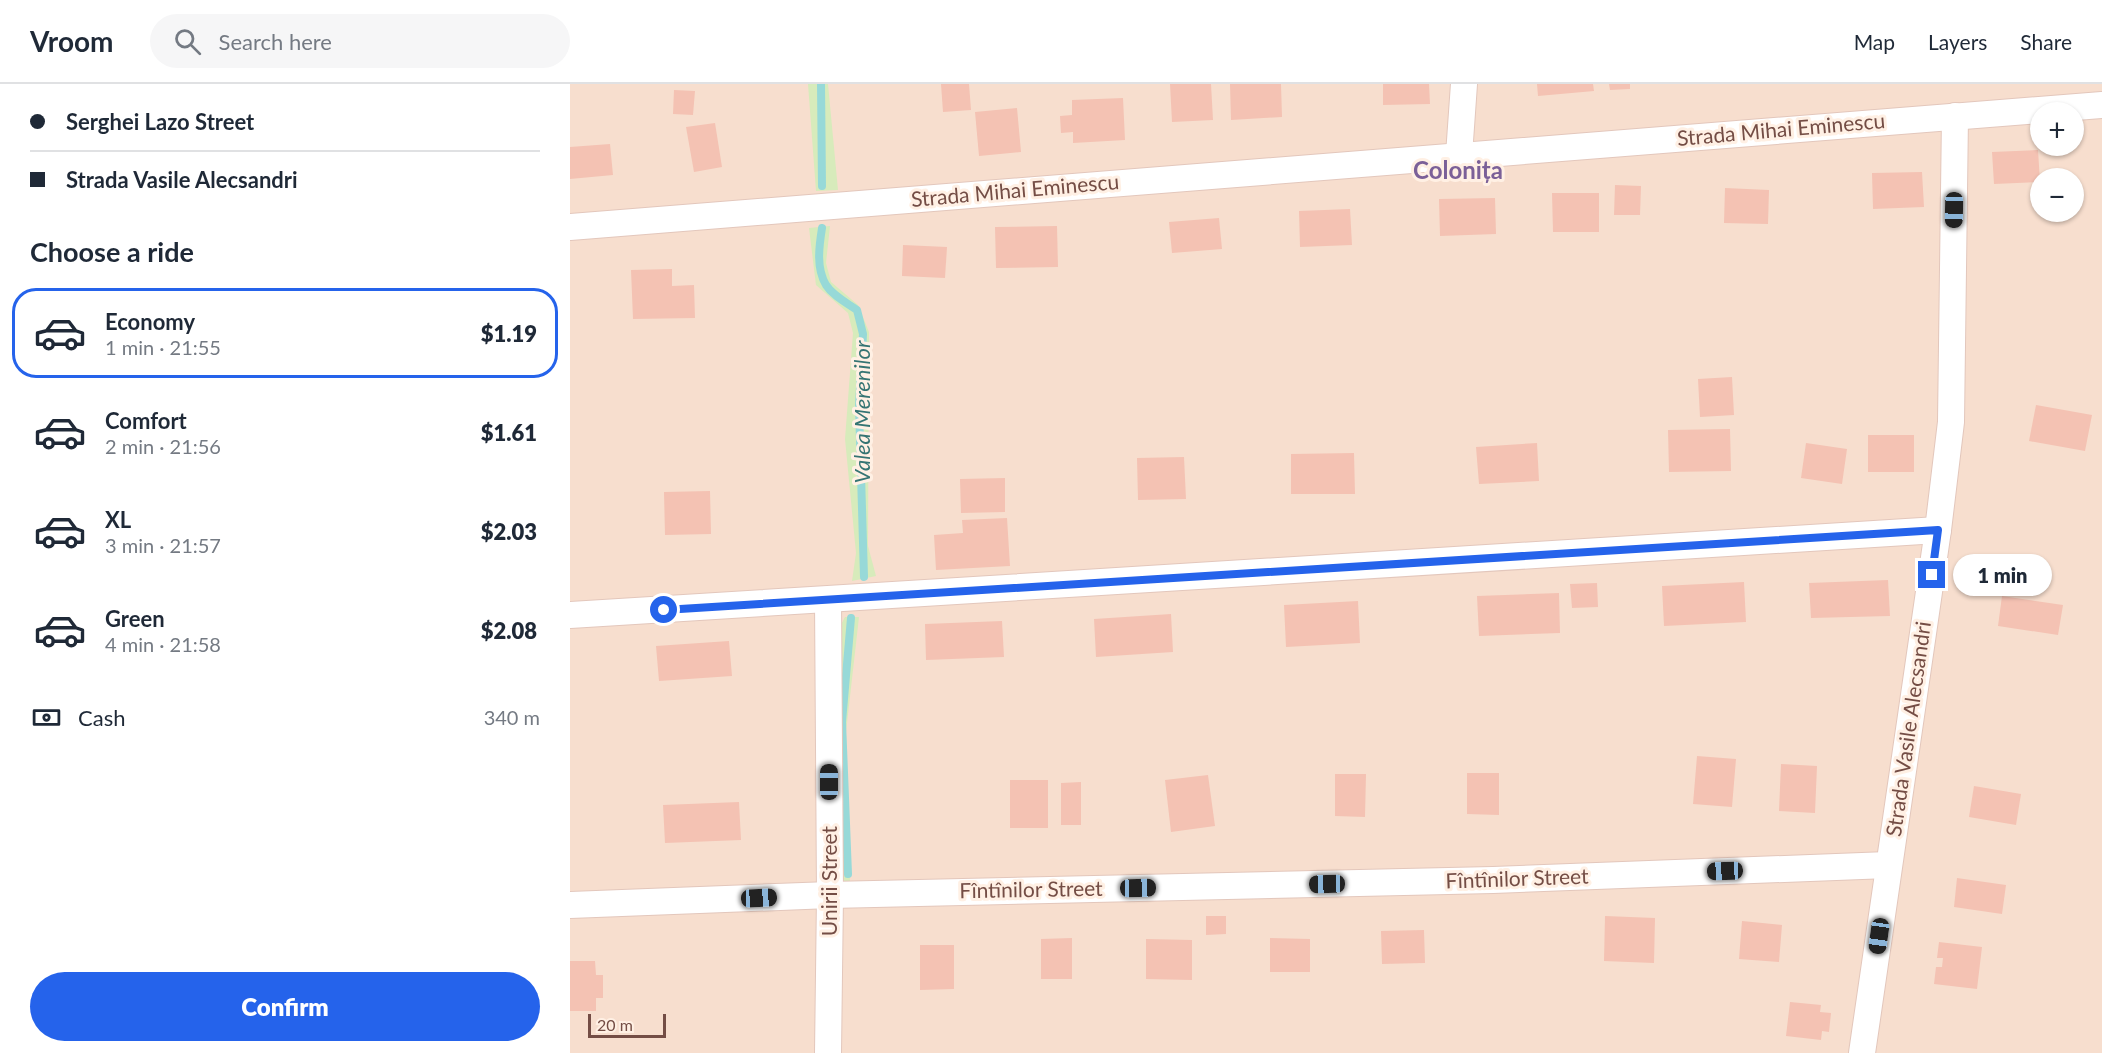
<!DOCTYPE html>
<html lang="en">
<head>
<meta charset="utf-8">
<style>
  body { margin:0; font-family:Lato,sans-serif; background:#f6f6f7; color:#1f2937; height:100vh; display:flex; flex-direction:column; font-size:22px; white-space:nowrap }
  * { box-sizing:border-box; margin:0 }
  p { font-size:20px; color:#747a83 }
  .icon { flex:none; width:33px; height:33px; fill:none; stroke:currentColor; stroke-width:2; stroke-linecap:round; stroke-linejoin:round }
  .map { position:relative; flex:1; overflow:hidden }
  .panel { display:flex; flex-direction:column; background:#fff; width:570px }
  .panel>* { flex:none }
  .banner { display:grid; align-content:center; height:132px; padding:0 30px; background:#fff }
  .tools { position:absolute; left:1460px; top:18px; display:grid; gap:12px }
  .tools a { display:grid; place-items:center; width:54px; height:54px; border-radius:50%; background:#fff; box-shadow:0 2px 4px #0004; font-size:30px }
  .scale { position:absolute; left:18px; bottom:15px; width:78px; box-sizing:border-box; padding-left:6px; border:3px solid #744d45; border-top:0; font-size:16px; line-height:21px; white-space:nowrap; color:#744d45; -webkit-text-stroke:4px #fff0e4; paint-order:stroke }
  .end { position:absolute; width:27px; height:27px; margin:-14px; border:8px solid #2563eb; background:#fff; box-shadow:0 0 0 3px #fff }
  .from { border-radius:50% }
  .bubble { position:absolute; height:42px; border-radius:21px; background:#fff; box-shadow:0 2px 4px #0004; font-size:20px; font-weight:800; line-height:42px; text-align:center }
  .car { position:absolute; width:18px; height:36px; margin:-18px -9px; border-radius:8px; box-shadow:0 0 4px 2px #0007; background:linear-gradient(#222 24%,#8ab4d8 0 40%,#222 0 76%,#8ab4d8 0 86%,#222 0) }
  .banner b { display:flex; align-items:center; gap:21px; height:57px; font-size:22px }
  .banner b+b { border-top:2px solid #e0e1e3 }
  .banner i { width:15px; height:15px; background:#1f2937 }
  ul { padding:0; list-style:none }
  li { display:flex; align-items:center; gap:18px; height:90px; margin:0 12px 9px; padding:0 18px; border:3px solid transparent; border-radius:24px }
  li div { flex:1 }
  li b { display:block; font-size:22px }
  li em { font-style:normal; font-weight:800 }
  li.on { border-color:#2563eb }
  li>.icon { width:54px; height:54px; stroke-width:1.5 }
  h2 { padding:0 30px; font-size:27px; line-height:72px }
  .pay { display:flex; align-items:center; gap:15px; height:66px; padding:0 30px; font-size:22px }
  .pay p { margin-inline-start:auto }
  .cta { display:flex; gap:12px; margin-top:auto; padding:12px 30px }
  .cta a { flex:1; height:69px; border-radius:36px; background:#2563eb; color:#fff; font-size:24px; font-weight:800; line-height:69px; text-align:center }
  header { display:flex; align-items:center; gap:36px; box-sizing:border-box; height:84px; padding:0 30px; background:#fff; border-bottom:2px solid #e0e1e3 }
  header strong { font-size:28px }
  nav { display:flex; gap:33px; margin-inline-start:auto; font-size:21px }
  .search { width:420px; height:54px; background:#f6f6f7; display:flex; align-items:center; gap:15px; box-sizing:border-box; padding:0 21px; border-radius:33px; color:#747a83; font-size:22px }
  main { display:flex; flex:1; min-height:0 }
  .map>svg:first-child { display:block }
</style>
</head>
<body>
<header>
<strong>Vroom</strong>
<div class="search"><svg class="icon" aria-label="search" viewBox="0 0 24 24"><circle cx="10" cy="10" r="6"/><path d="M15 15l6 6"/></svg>Search here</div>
<nav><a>Map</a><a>Layers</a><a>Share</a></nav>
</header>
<main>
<section class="panel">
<div class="banner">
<b><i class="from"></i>Serghei Lazo Street</b>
<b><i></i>Strada Vasile Alecsandri</b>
</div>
<h2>Choose a ride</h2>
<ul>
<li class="on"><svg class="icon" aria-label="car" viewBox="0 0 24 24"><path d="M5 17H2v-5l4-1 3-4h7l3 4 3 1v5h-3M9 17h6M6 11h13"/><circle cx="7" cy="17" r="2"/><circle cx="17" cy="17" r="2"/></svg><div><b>Economy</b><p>1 min · 21:55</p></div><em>$1.19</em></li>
<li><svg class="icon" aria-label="car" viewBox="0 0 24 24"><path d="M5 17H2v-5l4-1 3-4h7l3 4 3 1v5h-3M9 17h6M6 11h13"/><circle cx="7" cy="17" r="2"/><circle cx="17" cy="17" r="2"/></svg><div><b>Comfort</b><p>2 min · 21:56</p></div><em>$1.61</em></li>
<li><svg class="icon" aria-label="car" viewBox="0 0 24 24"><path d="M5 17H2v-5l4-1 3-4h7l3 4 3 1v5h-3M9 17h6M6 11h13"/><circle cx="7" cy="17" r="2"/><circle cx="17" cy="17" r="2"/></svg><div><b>XL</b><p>3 min · 21:57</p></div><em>$2.03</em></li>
<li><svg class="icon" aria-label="car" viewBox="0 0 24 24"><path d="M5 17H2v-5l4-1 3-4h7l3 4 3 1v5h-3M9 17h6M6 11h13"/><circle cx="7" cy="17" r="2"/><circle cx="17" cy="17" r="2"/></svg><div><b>Green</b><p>4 min · 21:58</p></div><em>$2.08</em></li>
</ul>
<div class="pay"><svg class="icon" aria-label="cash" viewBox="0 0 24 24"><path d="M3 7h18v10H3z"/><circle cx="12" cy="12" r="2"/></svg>Cash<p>340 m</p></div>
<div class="cta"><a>Confirm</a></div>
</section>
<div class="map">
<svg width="1532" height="969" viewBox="0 0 1532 969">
  <rect width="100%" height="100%" fill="#fdebdd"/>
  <path fill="#f7dece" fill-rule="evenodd" d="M0 0H1532V969H0ZM1470 28H1503V62H1470ZM1470 94H1503V128H1470Z"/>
  <g fill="#d7ebbb">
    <polygon points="238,0 258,0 268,106 246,107"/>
    <polygon points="260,142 256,179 261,198 288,221 299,248 298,462 306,492 282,497 286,469 275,355 283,249 278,229 246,201 239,144"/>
    <polygon points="275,533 289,533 276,648 280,798 267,799 264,554"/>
  </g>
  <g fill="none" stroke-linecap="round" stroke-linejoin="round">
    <g stroke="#97d9d8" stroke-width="8">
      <polyline points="251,0 252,102"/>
      <path d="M252 144C249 163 246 184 256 201 263 212 277 219 287 226L293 250 289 322 294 493"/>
      <polyline points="278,790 272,638 281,534"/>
    </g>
  </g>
  <g fill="#f4c2b3">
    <polygon points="371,0 399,0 401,26 373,28"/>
    <polygon points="600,0 641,0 643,36 602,38"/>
    <polygon points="660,0 711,0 712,33 661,36"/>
    <polygon points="813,0 859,0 860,20 813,21"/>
    <polygon points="967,0 1023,0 1024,7 968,12"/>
    <polygon points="1039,0 1060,0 1060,5 1040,6"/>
    <polygon points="104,6 125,7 123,31 103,30"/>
    <polygon points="553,14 555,56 503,59 503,48 491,49 490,32 502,31 502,16"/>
    <polygon points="447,24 451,68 409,72 405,28"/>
    <polygon points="145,39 152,83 124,88 116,43"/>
    <polygon points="40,60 43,91 0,95 0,63"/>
    <polygon points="1468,66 1470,98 1424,100 1422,68"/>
    <polygon points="1352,88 1354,123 1303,125 1302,89"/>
    <polygon points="1045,101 1071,102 1070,131 1044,131"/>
    <polygon points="1155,104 1199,106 1198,140 1154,139"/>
    <polygon points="982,109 1029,109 1029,148 983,148"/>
    <polygon points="925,114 926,150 870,152 869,115"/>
    <polygon points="780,125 782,161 730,163 729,127"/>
    <polygon points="649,134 652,165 602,169 599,138"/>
    <polygon points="487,142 488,183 426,184 425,143"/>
    <polygon points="333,161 377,163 375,194 332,192"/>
    <polygon points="102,185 102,202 124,201 125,234 63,235 61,186"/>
    <polygon points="1162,293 1164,331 1130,333 1128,295"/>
    <polygon points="1466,321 1522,331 1515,367 1459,357"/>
    <polygon points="1160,345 1161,387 1099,388 1098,346"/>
    <rect x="1298" y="351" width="46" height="37"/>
    <polygon points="967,359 969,397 909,400 906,363"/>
    <polygon points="1236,359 1277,365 1272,400 1231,394"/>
    <polygon points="784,369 785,410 721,410 721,370"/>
    <polygon points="614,373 616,415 568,416 567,374"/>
    <polygon points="435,394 435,428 391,429 390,395"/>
    <polygon points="140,407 141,450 95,451 94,408"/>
    <polygon points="437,434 440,482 366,486 364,451 393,449 392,436"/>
    <polygon points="1318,496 1320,532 1241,534 1239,499"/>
    <polygon points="1174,498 1176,538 1094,542 1092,502"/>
    <polygon points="1027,499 1028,523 1002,524 1000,500"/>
    <polygon points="989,509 990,549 909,552 907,512"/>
    <polygon points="1432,512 1493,521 1488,551 1428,542"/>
    <polygon points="788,517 790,559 716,563 714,521"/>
    <polygon points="601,530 603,568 526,573 524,535"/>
    <polygon points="432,537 434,573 356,576 355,540"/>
    <polygon points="159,557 162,592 89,597 86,562"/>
    <polygon points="1127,672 1166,675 1162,723 1123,720"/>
    <polygon points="1211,680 1247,682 1245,729 1209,727"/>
    <polygon points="897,689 929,689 929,731 897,730"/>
    <polygon points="765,690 796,690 795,733 765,732"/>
    <polygon points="638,691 645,742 601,748 595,696"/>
    <rect x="440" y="696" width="38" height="48"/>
    <polygon points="511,698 511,741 491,741 491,699"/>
    <polygon points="1404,702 1451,710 1446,741 1399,733"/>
    <polygon points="169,718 171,756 95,759 93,721"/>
    <polygon points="1387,794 1436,801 1432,830 1384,823"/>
    <polygon points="636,832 656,832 656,850 636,851"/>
    <polygon points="1035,832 1085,834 1084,879 1034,877"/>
    <polygon points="1172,837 1212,841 1209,878 1169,875"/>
    <polygon points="854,846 855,879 812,880 811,847"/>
    <polygon points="502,854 502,895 471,895 471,855"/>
    <polygon points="700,854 740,855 740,888 700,888"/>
    <polygon points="576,855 622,856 622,896 576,895"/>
    <polygon points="1369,858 1412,863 1407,905 1364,900 1366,883 1372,883 1373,874 1367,874"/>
    <polygon points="350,861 384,861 384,905 350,906"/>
    <polygon points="0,877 25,877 26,891 33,891 33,914 26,914 26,927 0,927"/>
    <polygon points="1220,918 1251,921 1250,928 1261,929 1259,948 1252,947 1251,956 1216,952"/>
  </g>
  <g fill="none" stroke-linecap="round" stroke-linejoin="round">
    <g stroke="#e3c7bc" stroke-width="28">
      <g id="minor">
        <polyline points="889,71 894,0"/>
        <polyline points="0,143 1532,21"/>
        <polyline points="258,516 260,811 258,969"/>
        <polyline points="0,531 1368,446"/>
        <polyline points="0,821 260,811 923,796 1318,781"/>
        <polyline points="1292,969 1368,446 1381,338 1385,32"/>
      </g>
    </g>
    <use href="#minor" stroke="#fff" stroke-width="26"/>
  </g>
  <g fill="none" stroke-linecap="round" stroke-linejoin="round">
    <polyline stroke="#2563eb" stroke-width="8" points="94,526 1368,446 1362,491"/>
  </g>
  <g text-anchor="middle" stroke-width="6" stroke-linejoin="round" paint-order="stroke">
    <g font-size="21" fill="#744d45" stroke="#fff0e4">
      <text transform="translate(1211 46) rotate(-5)" y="7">Strada Mihai Eminescu</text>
      <text transform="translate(445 107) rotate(-5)" y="7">Strada Mihai Eminescu</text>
      <text transform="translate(1339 645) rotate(-82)" y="7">Strada Vasile Alecsandri</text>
      <text transform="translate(947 795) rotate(-2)" y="7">Fîntînilor Street</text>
      <text transform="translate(260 797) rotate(-90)" y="7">Unirii Street</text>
      <text transform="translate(461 806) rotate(-1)" y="7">Fîntînilor Street</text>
    </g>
    <g font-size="22" font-style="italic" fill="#357473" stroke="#fff0e4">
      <text transform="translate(292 328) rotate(-90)" y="8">Valea Merenilor</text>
    </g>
    <g font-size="24" font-weight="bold" fill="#7b6098" stroke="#fff0e4">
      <text x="888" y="95">Colonița</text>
    </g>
  </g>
</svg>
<div class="tools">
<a>+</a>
<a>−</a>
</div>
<div class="scale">20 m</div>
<i class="end from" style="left:94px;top:526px"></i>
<i class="end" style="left:1362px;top:491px"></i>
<div class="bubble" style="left:1383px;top:470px;width:99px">1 min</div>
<i class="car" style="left:1384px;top:126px;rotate:181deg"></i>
<i class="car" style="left:259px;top:698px;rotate:0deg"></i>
<i class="car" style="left:1155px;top:787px;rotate:268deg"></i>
<i class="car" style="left:757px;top:800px;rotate:269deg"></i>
<i class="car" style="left:568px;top:804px;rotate:89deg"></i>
<i class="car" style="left:189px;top:814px;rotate:87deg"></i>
<i class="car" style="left:1309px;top:852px;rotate:188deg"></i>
</div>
</main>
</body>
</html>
